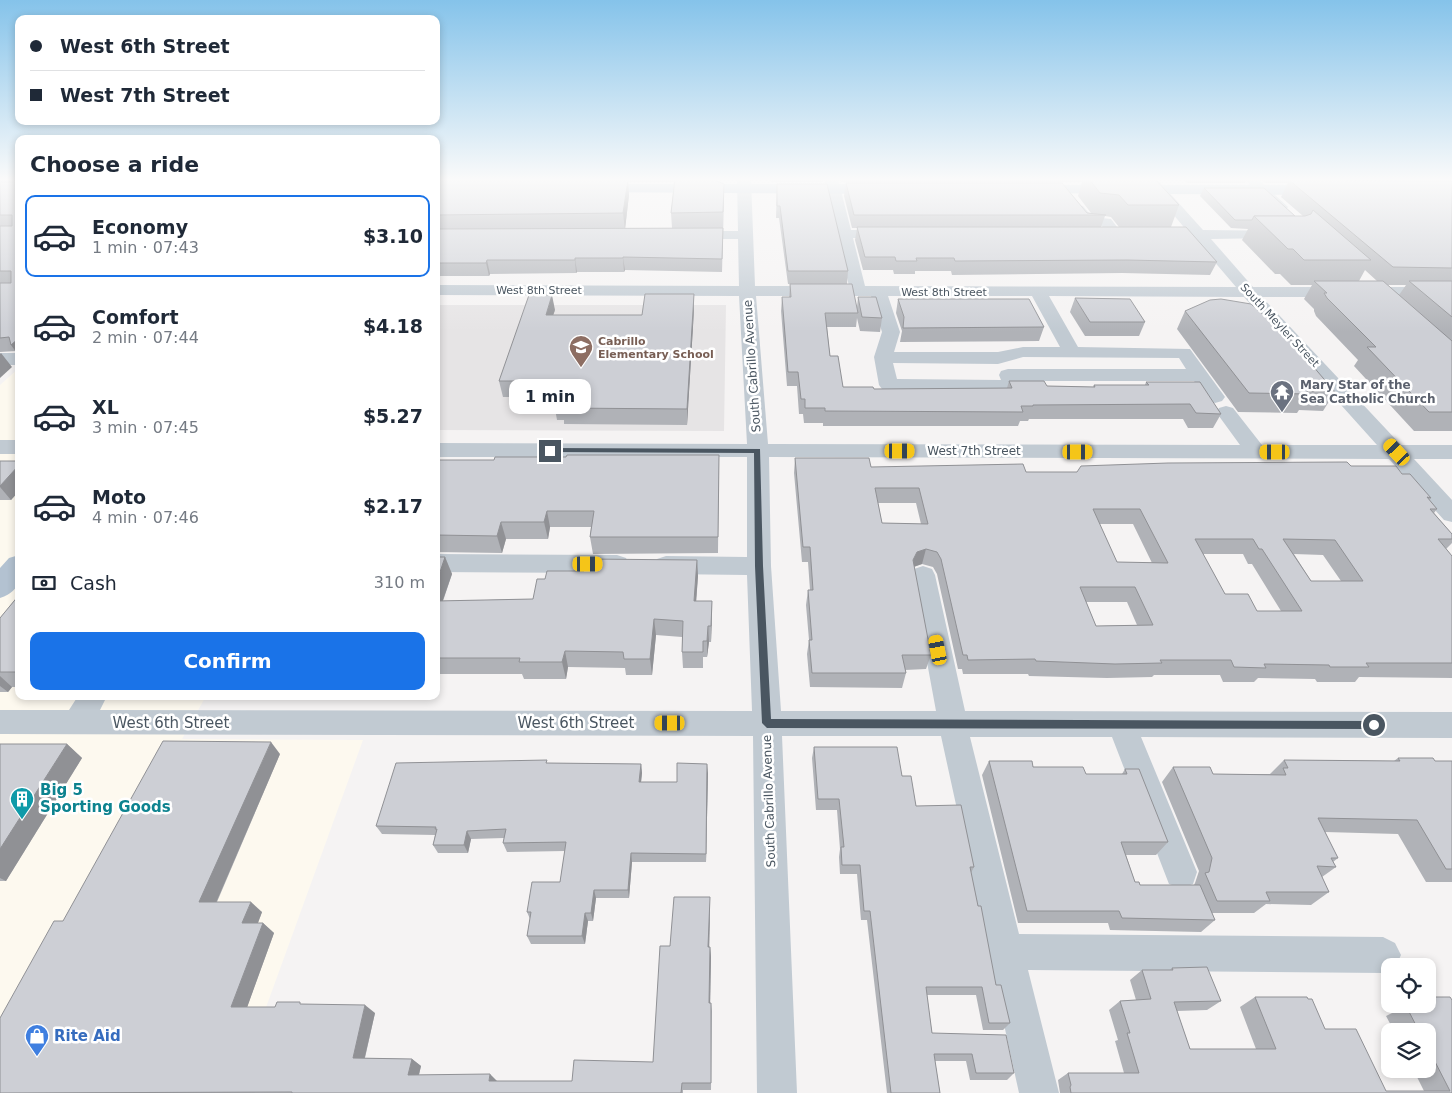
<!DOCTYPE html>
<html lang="en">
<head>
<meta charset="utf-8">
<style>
  body { margin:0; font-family:"DejaVu Sans",sans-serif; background:#f2f2f3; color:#1f2937; height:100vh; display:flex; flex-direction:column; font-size:19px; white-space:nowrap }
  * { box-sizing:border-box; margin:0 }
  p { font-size:16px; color:#747a83 }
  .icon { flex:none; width:28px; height:28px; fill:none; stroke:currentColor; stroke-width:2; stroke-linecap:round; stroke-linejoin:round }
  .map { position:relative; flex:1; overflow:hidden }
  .sheet { position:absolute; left:15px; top:135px; width:425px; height:565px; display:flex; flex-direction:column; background:#fff; border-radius:10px; box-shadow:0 2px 8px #0003 }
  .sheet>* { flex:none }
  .hud { position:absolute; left:15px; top:15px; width:425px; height:110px; border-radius:10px; box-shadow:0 2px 8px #0003; display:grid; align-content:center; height:110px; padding:0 15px; background:#fff }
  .controls { position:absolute; left:1381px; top:958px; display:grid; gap:10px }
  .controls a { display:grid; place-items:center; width:55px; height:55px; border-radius:10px; background:#fff; box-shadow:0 2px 8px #0003; font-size:25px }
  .end { position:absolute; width:22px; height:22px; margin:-11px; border:6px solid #4a5661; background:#fff; box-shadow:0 0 0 2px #fff }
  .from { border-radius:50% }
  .bubble { position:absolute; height:35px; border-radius:10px; background:#fff; box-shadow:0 2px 8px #0003; font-size:16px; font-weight:600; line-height:35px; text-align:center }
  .car { position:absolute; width:15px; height:30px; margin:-15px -8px; border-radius:6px; box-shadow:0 0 4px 1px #0007; background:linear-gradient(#f5c518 24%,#345 0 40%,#f5c518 0 76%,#345 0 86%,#f5c518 0) }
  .hud b { display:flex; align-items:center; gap:18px; height:48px; font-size:19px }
  .hud b+b { border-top:1px solid #e0e1e3 }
  .hud i { width:12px; height:12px; background:#1f2937 }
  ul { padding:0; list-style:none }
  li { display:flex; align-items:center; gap:15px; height:82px; margin:0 10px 8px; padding:0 5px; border:2px solid transparent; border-radius:10px }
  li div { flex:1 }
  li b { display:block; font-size:19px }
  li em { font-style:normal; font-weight:600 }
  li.current { border-color:#1a73e8 }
  li>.icon { width:45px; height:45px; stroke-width:1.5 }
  h2 { padding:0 15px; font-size:22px; line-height:60px }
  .pay { display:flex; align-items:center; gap:12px; height:55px; padding:0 15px; font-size:19px }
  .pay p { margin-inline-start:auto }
  .primary-button { display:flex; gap:10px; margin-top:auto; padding:10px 15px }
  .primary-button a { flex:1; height:58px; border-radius:10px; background:#1a73e8; color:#fff; font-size:20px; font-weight:600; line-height:58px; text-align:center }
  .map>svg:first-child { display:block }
</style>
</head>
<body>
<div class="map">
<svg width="1452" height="1093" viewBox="0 0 1452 1093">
  <rect width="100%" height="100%" fill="#f5f3f3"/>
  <polygon fill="#fdf9ef" points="19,368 19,696 206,696 182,739 363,740 235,1093 0,1093 0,385"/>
  <polygon fill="#e6e4e5" points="436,305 726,305 724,431 436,430"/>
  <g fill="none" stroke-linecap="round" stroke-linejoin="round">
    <g fill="#c1cad2" fill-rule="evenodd">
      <path d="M737 179H751L755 286H849L824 179H838L851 230H887L892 231 894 234 892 237 887 238H853L865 286 1236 287 1195 239 1183 238 1181 235 1183 232 1187 231 1144 179H1157L1203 230 1282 231 1284 234 1282 237 1277 238 1211 239 1253 287H1452V297H1262L1401 445H1452V459H1414L1452 500V522L1444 520 1389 459 769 457 771 566 781 711H936L911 575 914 569 923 566 932 569 935 575 965 711 1452 712V738L1141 737 1197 872 1193 884 1181 888 1169 884 1112 737H970L1019 934 1383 937 1395 943 1401 955 1396 966H1390V970L1383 973 1028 970 1059 1093H1019L941 736H782L797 1093H757L753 736 0 734V710H69L78 696H107L100 710 752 711 747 575 666 574 657 571 654 565 657 559 666 556 747 557V457H436V443L747 444 739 296 436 295V285L739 286 738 239H690L685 238 683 235 685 232 690 231H738ZM756 296H871L882 332 874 357 879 385 882 389 889 391 1013 392 1020 390 1023 386 1020 381H1194L1208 401 1215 403 1222 401 1225 397 1190 349 1078 347 1049 296 1244 297 1377 445H1262L1233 408 1226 406 1219 408 1216 412 1240 445 768 444ZM888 296H1032L1060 347H1023L998 352H894L900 332ZM1023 357 1179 358 1186 369H1008L1001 371 999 375 1001 380 897 379 893 363 998 364Z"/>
      <polygon points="1244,179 1258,179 1288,207 1286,210 1276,210"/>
      <polygon points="1078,205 1083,206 1092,217 1111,219 1123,235 1121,238 1111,238 1102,226 1083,224 1071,209 1073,206"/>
      <rect x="0" y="353" width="19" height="12"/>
      <rect x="0" y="440" width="19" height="14"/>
      <polygon points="436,554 617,555 626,558 629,564 626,570 617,573 436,572"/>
    </g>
    <g fill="#b3c2d1" fill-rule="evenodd">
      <polygon points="591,184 883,184 889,186 891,189 889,192 883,194 585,192 583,189 585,186"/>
      <polygon points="1031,185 1321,185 1327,187 1329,190 1327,193 1321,195 1025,193 1023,190 1025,187"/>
      <path d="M19 555C19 576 24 590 0 598V568L9 558Z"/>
    </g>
  </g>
  <g fill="#b0b2b7" fill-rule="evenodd">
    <polygon points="0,179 19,179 16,351 0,352 0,182 13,182 0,182"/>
    <path d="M436 179H713L724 200 722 272 625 270 624 272H577L576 273 490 274 489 276H436ZM628 182H674L671 213 672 228H625L629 195Z"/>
    <polygon points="770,179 823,179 823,182 771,182"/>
    <path d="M839 179H1155L1179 205 1171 227 1217 262 1210 275 1122 273 952 275 951 271H915V274H894L893 270H863L855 240 857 228H852L844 196 846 183 1091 213 1078 196 1082 182H841ZM1105 216 1111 217 1119 227H1101Z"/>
    <polygon points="1183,179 1247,179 1245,183 1187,183"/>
    <path d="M1261 179H1452V431H1414L1354 366 1358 360 1316 316 1314 311V309L1304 299 1312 285H1291L1280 274H1275L1242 240 1248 229 1231 228 1200 196 1204 188 1295 216H1303L1281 197 1288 183H1265ZM1365 270 1377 281H1359ZM1388 285H1406L1399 295Z"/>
    <polygon points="777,184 848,271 847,284 788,284 779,218 776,218"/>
    <polygon points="790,284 857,307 858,297 882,318 880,332 860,331 857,318 856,327 827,327 830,356 843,387 874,389 1007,388 1009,381 1047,386 1093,387 1094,385 1145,385 1146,382 1221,414 1213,428 1188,428 1183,419 1029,419 1028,421 1020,421 1018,426 823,426 823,423 804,423 803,414 799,414 797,386 787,386 781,311 782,297 789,297"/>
    <polygon points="694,294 694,310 687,425 564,424 564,420 557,420 554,403 556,397 503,397 499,381 555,310 553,315 642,315"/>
    <polygon points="1075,298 1145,322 1139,336 1085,336 1070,312"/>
    <polygon points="898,299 1044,327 1039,341 900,342 902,331 896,313"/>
    <polygon points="1185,311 1335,392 1323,411 1299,410 1297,413 1238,412 1177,329"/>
    <polygon points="719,455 718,553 593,554 590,537 591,527 550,527 548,539 506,539 502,553 436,552 436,460 494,460 566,457"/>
    <path d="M795 458 871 467 1026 472H1077L1351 466 1402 474 1431 498 1429 500 1437 509 1434 513 1452 534V543L1446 549 1452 556V678L1359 677 1355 682H1317L1315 679 1258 678 1254 682H1223L1220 675H1154L1152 677 1107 678 1029 676 1028 674H963L962 669H958L937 574 933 567 922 564 914 567 931 655 926 669 905 670 906 673 902 688 810 687 807 654 809 640 806 605 808 590H810L808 562H802L794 473ZM878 503H916L921 524 882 523ZM1099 524H1133L1152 563 1117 562ZM1203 554H1243L1248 564H1252L1281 611H1257L1225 594ZM1294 554 1323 555 1341 581H1311ZM1086 602H1127L1137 625 1096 626Z"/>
    <polygon points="0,461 19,465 19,491 11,500 0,500"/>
    <polygon points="436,557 445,557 452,574 443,601 533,599 545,579 584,571 697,560 698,576 696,601 712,601 711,642 709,642 707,657 703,657 703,668 683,668 682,652 682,637 656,635 652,675 626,675 625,668 568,667 566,679 524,679 522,674 436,674"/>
    <polygon points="19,595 19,687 12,687 8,692 0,692 0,618"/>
    <polygon points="0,744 67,744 82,758 6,881 0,881"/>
    <polygon points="814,747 902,776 916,806 974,867 971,873 996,985 1010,1023 1003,1030 983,1030 976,995 927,995 932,1033 1014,1073 1007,1080 970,1080 966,1061 935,1061 940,1093 887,1093 867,920 861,920 857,874 840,874 839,857 840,849 837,810 816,810 812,758"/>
    <polygon points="280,754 217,902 262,912 258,923 263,923 274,933 247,1007 275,1007 304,1004 375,1013 365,1058 412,1059 421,1066 419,1075 497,1081 572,1081 653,1062 670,946 710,908 709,947 710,947 711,957 710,1003 711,1003 712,1011 711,1090 683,1090 683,1093 0,1093 63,921"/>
    <polygon points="1398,758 1435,761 1452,761 1452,882 1426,882 1398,834 1325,832 1338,858 1333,862 1336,867 1322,877 1329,892 1311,905 1266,904 1254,913 1212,913 1215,920 1201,932 1110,930 1108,923 1018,923 982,775 989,761 1086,774 1122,774 1125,769 1168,842 1156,855 1126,855 1135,882 1140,885 1194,885 1195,883 1199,871 1162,782 1173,767 1213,774 1270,774 1284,760 1394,761"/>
    <polygon points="547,763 641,764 642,773 641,782 677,782 708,773 706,862 632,862 629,898 596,898 593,921 588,921 585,944 531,944 527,936 530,919 527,912 560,882 565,851 507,852 503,843 504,838 471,839 468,853 438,853 433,845 435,835 382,834 376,826"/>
    <polygon points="1172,968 1221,1001 1207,1010 1177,1011 1190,1049 1256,1049 1240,1007 1255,997 1325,1029 1386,1091 1424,1091 1413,1069 1428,1069 1428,1031 1394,1031 1386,1016 1406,1006 1409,1006 1414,1004 1428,1004 1428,997 1450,997 1452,1093 1060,1093 1058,1080 1068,1073 1124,1073 1115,1041 1118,1040 1109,1010 1120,1001 1136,1000 1130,980 1142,970 1170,970"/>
  </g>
  <g fill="#909195">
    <polygon points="628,180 629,195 625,230 623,213"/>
    <polygon points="623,257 625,270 624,272 623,258"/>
    <polygon points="575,258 577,272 576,273 575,260"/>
    <polygon points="487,260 490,274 489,276 486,263"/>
    <polygon points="694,294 694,310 687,425 687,409"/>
    <polygon points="552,295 555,310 548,330 546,315"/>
    <polygon points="19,338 19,356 11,345"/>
    <polygon points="1,353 12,367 0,378 0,354"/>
    <polygon points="19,465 19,491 11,500 0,487 0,486"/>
    <polygon points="547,511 550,527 548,539 544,522"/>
    <polygon points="501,522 506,539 502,553 497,536"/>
    <polygon points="926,549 922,564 913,567 913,560 917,552"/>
    <polygon points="445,557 452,574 437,617 436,615 436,584"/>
    <polygon points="697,560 698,576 695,617 694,601"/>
    <polygon points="712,601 712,617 711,642 711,626"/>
    <polygon points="654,619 656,635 652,675 650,659"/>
    <polygon points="708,626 709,642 707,657 707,641"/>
    <polygon points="565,651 568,667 566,679 562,662"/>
    <polygon points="0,676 12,687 8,692 0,686"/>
    <polygon points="271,742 280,754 212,912 199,902"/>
    <polygon points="67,744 82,758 6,881 0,878 0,849"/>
    <polygon points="641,764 642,773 640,791 639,782"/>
    <polygon points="707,764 708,773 706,862 706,854"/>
    <polygon points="467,831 471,839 468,853 464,845"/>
    <polygon points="631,853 632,862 629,898 628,890"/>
    <polygon points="594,890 596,898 593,921 591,913"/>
    <polygon points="710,897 710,908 709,957 708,947"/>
    <polygon points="251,902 262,912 254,933 242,923"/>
    <polygon points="585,913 588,921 585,944 582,936"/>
    <polygon points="263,923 274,933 244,1016 231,1007"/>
    <polygon points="710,947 711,957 710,1011 709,1003"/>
    <polygon points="365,1005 375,1013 363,1065 353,1058"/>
    <polygon points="412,1059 421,1066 417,1082 408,1075"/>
    <polygon points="490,1074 497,1081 489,1081"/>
  </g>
  <g fill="#cdcfd5" stroke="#909195" fill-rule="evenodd">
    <polygon points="13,179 19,179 19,338 11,345 9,337 0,338 0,283 11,283 11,271 0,271 0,226 12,226 12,215 0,215 0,182 13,182"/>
    <polygon points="436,179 440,179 628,180 623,213 436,215"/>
    <polygon points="675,179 712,179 724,184 723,212 671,213"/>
    <polygon points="1089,179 1155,179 1179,205 1128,205 1119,195 1100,193"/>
    <polygon points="1289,180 1452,181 1452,268 1393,267"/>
    <polygon points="846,183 1062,183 1087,213 1106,215 854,215"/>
    <polygon points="777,184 827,184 848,271 788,271 780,206 777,206"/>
    <polygon points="1204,188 1264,188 1295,216 1254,216 1252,220 1235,220"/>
    <polygon points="1313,210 1371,260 1304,260 1293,249 1288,249 1254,216 1305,216 1311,214"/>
    <polygon points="857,227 1186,227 1217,262 1127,260 955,261 954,258 916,258 917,261 896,261 895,257 865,257"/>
    <polygon points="723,228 722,259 623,257 623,258 575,258 575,260 487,260 486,263 436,263 436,229"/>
    <polygon points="1314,281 1383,281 1452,341 1452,412 1429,412 1367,347 1376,347 1327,298 1324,293 1327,293"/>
    <polygon points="1409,281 1452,281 1452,317"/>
    <polygon points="790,284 852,284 858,313 825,313 830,356 838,356 843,387 873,387 874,389 1012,388 1009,381 1044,381 1047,386 1095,387 1094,385 1149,385 1146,382 1200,382 1221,414 1196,413 1190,404 1033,405 1033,406 1021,406 1023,412 825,411 825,408 805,408 805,399 801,399 798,372 788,372 782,297 791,297"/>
    <polygon points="645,294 694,294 687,409 562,408 563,404 554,403 560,381 499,381 529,295 552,295 546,315 642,315"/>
    <polygon points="858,297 876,297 882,318 862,317"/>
    <polygon points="1075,298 1130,299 1145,322 1090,322"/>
    <polygon points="898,299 1029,299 1044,327 903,328 904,317"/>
    <polygon points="1221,299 1251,304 1266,317 1271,317 1335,392 1307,391 1309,394 1249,393 1185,311 1210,300"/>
    <polygon points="567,455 719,455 718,537 590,537 594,511 547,511 544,522 501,522 497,536 436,535 436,460 494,460 495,457 566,457"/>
    <path d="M795 458H869L871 467 1023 464 1026 472H1077L1081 466 1168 463 1347 462 1351 466H1396L1402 474H1410L1431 498 1427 497 1437 509H1430L1452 534V539H1438L1452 556V663H1366L1369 667H1330L1329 665 1264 664 1266 668 1234 667 1231 660H1160L1162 663 1115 664 1036 661 1035 659 968 660 967 655H963L941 559 937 552 926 549 917 552 913 560 931 655H902L906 673H812L809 640H812L808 590H813L810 547H803ZM875 488H919L928 524 882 523ZM1093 509H1140L1168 563 1117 562ZM1195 539H1253L1259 549H1262L1302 611H1257L1248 594H1225ZM1283 539 1335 540 1363 581H1311ZM1080 587H1135L1153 625 1096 626Z"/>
    <polygon points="0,461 19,461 19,465 0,486"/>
    <polygon points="436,557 445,557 436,584"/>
    <polygon points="586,559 697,560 694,601 712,601 711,626 708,626 707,641 703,641 703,652 682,652 683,621 654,619 650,659 624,659 623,652 565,651 562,662 519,662 520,658 436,658 436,601 533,599 537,579 545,579 547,571 584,571"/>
    <polygon points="19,595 19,672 0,672 0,618"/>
    <polygon points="163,741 271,742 199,902 251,902 242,923 263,923 231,1007 275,1007 277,1002 300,1002 300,1004 365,1005 353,1058 412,1059 408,1075 490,1074 489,1081 572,1081 574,1060 653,1062 660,946 670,946 674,897 710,897 708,947 710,947 709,1003 711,1003 711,1083 682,1083 681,1093 292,1093 292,1092 0,1093 0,1018 54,921 63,921"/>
    <polygon points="0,744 67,744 0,849"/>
    <polygon points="814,747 897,747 902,776 911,776 916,806 961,805 974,867 970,867 978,906 981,906 996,985 1001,985 1010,1023 989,1023 982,987 926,987 932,1033 1006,1035 1014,1073 976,1073 972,1054 934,1054 940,1093 891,1093 870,911 864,911 860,865 842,865 841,847 844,847 839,799 818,799"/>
    <polygon points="1398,758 1433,758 1435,761 1452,761 1452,869 1446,869 1417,820 1318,818 1338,858 1331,858 1336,867 1317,866 1329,892 1266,892 1270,901 1217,901 1205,873 1209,872 1212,858 1173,767 1210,767 1213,774 1286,775 1283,768 1288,768 1284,760 1400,761"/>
    <polygon points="547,760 546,763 641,764 639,782 677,782 677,763 707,764 706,854 631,853 628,890 594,890 591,913 585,913 582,936 527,936 531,912 527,912 532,882 560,882 566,842 503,843 506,829 467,831 464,845 433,845 437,829 435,829 436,827 376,826 396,763"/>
    <polygon points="989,761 1032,761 1033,767 1083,767 1086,774 1127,774 1125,769 1139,769 1168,842 1121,842 1135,882 1139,882 1140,885 1200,885 1215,920 1122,918 1119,911 1027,911"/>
    <polygon points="1207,967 1221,1001 1174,1002 1190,1049 1276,1049 1255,997 1307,997 1308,999 1312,999 1325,1029 1356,1029 1386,1091 1450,1091 1428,1048 1428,1031 1419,1031 1406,1006 1434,1007 1428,997 1450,997 1452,1000 1452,1093 1071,1093 1070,1087 1071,1085 1068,1073 1139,1073 1127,1033 1130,1033 1120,1001 1151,999 1142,970 1173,970 1172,968"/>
  </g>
  <linearGradient id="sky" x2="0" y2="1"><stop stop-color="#85c3ea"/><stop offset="0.54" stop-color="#fafafa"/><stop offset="1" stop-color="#fafafa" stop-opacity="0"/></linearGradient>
  <rect width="1452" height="332" fill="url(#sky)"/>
  <polygon fill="#4a5661" points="550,448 760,449 763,566 771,719 1374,721 1379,725 1374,729 767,728 762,723 755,566 754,453 547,452 546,451"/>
  <defs>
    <g id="school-pin" transform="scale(1.25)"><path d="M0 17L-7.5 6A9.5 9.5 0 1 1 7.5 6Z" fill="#8d6e63" stroke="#fff"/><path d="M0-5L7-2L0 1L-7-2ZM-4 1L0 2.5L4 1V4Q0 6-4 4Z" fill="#fff"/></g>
    <g id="temple-pin" transform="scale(1.25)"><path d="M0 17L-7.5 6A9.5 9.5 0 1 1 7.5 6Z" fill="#6b7280" stroke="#fff"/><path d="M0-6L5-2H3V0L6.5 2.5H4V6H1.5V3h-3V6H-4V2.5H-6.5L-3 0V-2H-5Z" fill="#fff"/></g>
    <g id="building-pin" transform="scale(1.25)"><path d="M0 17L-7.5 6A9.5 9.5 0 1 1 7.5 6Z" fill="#0f9aa8" stroke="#fff"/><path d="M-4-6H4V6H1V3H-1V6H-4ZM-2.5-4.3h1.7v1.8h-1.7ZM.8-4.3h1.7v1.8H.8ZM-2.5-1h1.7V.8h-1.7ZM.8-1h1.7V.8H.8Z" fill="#fff"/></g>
    <g id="shop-pin" transform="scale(1.25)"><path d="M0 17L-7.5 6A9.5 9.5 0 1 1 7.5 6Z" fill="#3f7fe0" stroke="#fff"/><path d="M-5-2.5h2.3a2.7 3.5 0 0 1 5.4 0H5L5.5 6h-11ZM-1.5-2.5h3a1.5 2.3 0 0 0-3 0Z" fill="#fff"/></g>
  </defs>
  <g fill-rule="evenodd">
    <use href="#school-pin" x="581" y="347"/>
    <use href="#temple-pin" x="1282" y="392"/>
    <use href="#building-pin" x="22" y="799"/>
    <use href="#shop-pin" x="37" y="1036"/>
  </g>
  <g text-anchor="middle" stroke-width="5" stroke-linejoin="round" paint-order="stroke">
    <g font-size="11" fill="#4a5661" stroke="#fff">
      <text x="539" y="294">West 8th Street</text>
      <text x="944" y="296">West 8th Street</text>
      <text transform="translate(1280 325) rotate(47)" y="4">South Meyler Street</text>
    </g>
    <g font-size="11" font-weight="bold" fill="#785e54" stroke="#fff" text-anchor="start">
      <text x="598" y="345">Cabrillo<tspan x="598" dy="13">Elementary School</tspan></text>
    </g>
    <g font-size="12" fill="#4a5661" stroke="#fff">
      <text transform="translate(752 366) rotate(-94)" y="4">South Cabrillo Avenue</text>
      <text x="974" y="455">West 7th Street</text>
      <text transform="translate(769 801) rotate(-92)" y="4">South Cabrillo Avenue</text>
    </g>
    <g font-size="12" font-weight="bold" fill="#5b616d" stroke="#fff" text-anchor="start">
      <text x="1300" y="389">Mary Star of the<tspan x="1300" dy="14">Sea Catholic Church</tspan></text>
    </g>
    <g font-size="15" fill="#4a5661" stroke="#fff">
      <text x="171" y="728">West 6th Street</text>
      <text x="576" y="728">West 6th Street</text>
    </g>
    <g font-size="15" font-weight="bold" fill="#0d838f" stroke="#fff" text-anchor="start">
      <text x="40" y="795">Big 5<tspan x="40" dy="17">Sporting Goods</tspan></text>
    </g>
    <g font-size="15" font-weight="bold" fill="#366cbe" stroke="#fff" text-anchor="start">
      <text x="54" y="1041">Rite Aid</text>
    </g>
  </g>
</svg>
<div class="controls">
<a><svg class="icon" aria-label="locate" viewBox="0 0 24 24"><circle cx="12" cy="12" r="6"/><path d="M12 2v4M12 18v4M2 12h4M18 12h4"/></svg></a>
<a><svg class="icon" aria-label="layers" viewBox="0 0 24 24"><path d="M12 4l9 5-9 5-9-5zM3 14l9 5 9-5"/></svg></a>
</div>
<i class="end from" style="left:1374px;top:725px"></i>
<i class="end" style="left:550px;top:451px"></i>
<div class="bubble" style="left:509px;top:379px;width:82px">1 min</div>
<i class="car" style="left:900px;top:451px;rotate:90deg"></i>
<i class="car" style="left:1078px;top:452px;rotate:90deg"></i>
<i class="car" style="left:1275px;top:452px;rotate:270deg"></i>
<i class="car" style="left:1397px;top:452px;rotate:317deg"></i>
<i class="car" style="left:588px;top:564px;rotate:90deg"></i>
<i class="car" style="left:938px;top:650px;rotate:349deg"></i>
<i class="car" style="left:670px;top:723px;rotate:270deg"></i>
<div class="hud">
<b><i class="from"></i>West 6th Street</b>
<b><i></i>West 7th Street</b>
</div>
<section class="sheet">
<h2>Choose a ride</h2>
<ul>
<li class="current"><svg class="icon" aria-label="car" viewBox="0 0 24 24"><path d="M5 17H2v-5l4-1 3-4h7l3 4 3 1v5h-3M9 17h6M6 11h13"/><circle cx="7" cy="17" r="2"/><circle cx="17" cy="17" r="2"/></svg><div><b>Economy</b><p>1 min · 07:43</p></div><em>$3.10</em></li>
<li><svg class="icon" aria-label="car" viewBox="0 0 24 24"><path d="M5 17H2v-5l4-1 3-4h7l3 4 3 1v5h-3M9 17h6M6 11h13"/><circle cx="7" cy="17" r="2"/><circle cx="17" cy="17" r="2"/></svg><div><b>Comfort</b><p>2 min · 07:44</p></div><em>$4.18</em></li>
<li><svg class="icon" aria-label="car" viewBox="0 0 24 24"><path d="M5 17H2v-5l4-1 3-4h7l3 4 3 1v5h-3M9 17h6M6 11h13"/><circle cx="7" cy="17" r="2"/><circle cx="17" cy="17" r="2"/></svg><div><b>XL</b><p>3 min · 07:45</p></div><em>$5.27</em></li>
<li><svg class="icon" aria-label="car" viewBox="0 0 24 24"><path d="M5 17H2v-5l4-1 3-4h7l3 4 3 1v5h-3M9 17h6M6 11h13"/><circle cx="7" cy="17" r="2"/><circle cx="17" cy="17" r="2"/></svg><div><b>Moto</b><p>4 min · 07:46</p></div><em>$2.17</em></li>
</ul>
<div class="pay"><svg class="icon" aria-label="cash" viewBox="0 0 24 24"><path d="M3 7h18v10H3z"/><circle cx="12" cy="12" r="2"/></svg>Cash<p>310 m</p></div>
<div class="primary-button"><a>Confirm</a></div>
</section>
</div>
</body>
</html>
